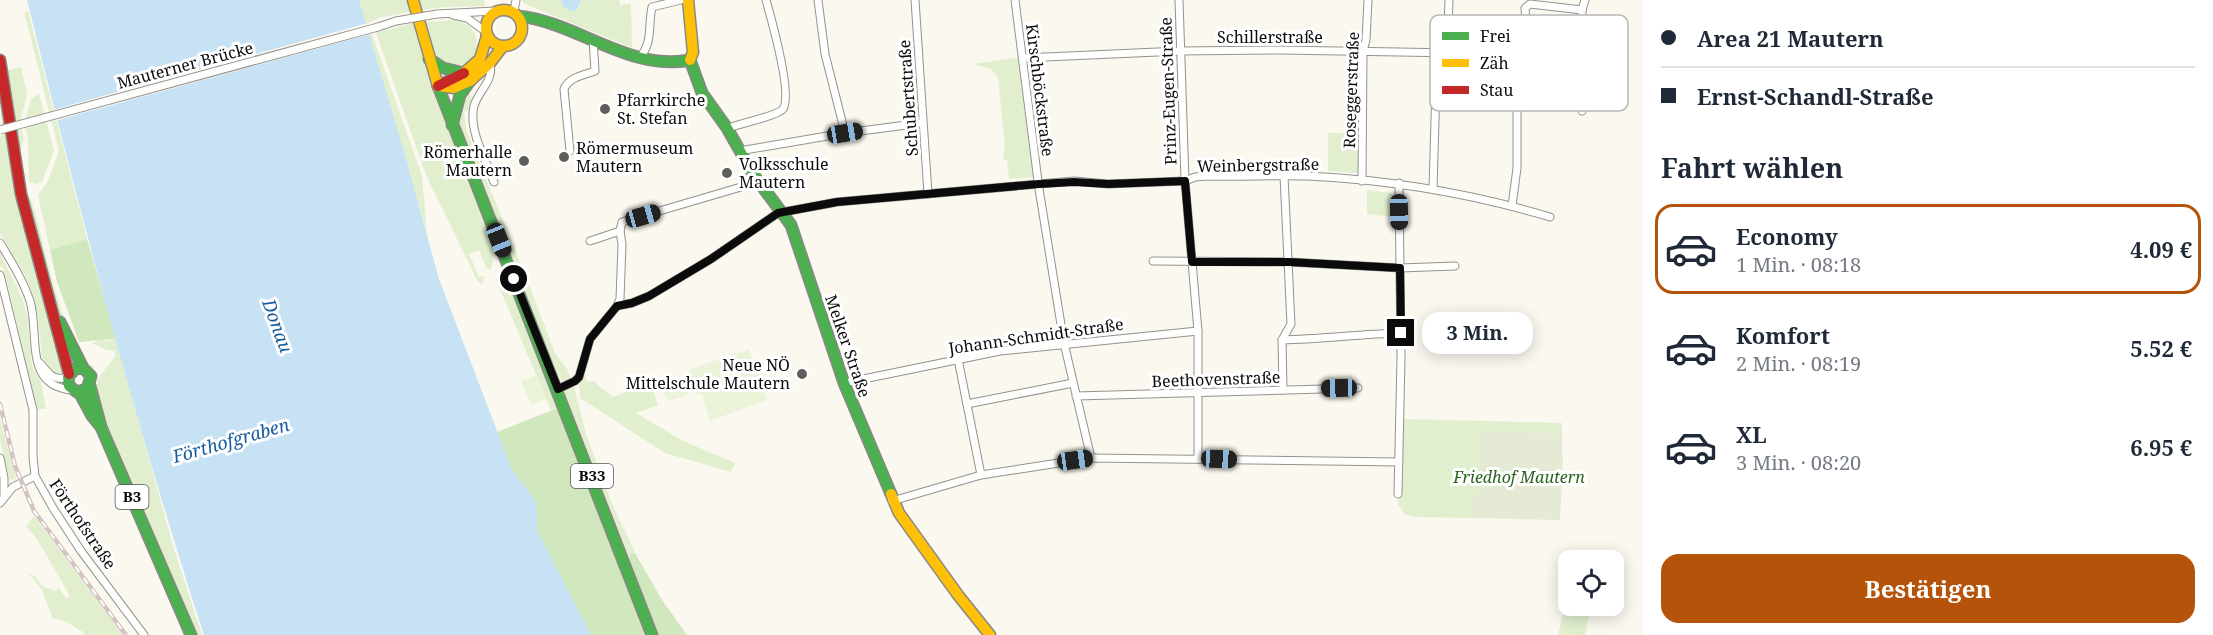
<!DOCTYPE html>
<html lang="de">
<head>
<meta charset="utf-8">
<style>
  body { margin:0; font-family:"Noto Serif",serif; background:#f2f2f3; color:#1f2937; height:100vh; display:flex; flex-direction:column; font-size:22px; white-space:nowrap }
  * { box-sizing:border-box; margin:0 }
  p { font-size:20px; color:#747a83 }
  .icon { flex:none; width:33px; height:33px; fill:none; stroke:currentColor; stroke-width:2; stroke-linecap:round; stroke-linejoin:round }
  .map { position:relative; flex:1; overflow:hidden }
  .side { display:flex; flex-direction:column; background:#fff; width:570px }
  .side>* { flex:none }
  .guide { display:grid; align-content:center; height:132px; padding:0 18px; background:#fff }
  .tools { position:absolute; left:1558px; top:550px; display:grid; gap:12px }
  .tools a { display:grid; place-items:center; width:66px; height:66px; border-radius:12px; background:#fff; box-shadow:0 3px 15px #0003; font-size:30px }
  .end { position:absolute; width:27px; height:27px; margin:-14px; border:8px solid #0b0b0b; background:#fff; box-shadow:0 0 0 3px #fff }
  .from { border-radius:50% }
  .bubble { position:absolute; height:42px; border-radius:18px; background:#fff; box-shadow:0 3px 15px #0003; font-size:20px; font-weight:700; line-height:42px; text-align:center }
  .car { position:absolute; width:18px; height:36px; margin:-18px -9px; border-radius:8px; box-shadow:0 0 4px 2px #0007; background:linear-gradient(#222 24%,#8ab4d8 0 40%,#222 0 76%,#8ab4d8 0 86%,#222 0) }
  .guide b { display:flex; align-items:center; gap:21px; height:57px; font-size:22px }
  .guide b+b { border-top:2px solid #e0e1e3 }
  .guide i { width:15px; height:15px; background:#1f2937 }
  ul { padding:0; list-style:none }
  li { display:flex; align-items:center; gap:18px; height:90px; margin:0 12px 9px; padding:0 6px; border:3px solid transparent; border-radius:18px }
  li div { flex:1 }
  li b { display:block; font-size:22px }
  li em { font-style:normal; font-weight:700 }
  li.selected { border-color:#b45309 }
  li>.icon { width:54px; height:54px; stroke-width:1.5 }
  h2 { padding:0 18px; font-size:27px; line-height:72px }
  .button { display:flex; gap:12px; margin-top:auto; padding:12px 18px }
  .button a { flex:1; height:69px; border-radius:18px; background:#b45309; color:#fff; font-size:24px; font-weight:700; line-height:69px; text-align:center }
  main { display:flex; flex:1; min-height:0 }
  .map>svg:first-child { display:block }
</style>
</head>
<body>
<main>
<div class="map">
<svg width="1643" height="635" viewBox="0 0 1643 635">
  <rect width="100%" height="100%" fill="#faf8ef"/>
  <g fill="#e1efcf">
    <polygon points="359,0 408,0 410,12 382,17 365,24"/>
    <polygon points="417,0 484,0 485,6 446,7 420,10"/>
    <polygon points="523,0 561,0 563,7 576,11 580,6 580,0 619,0 620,5 631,4 632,48 523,3"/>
    <polygon points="28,11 87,239 50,250 38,195 48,181 59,151 24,12"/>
    <path d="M456 20C472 24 479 35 476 50L479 52 471 65 456 69 435 56 423 22Z"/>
    <polygon points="413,23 432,89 491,239 494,255 491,269 487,269 479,250 469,254 479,277 483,276 485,278 482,284 478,282 426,175 376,33"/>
    <polygon points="372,34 422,176 427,233 368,35"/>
    <polygon points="1021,57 1036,177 1009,179 1007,160 1003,160 1005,147 998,77 991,69 972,64"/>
    <polygon points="21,67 27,94 20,123 24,140 20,150 8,70"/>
    <polygon points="466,92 473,97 469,110 464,111 466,129 521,265 515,267 459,127 457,119"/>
    <polygon points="39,94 54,151 42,182 35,184 29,181 28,140 24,122 32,98"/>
    <path d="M0 101C6 143 13 183 23 224 35 274 51 322 63 372L62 373 52 372 42 356 38 319 34 297 26 277 0 233V136L2 135Z"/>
    <polygon points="1328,133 1360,133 1360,170 1356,173 1328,171"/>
    <polygon points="1367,190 1391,193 1394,196 1394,217 1367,214"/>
    <path d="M27 194 31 199 36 215C44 246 66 355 94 367V369C61 353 35 231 27 194Z"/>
    <polygon points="0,253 23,300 28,320 31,359 33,369 41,382 46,409 37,409 8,286 3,268 0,266"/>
    <polygon points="523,269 555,353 567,369 571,379 566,383 561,380 556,372 517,271"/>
    <polygon points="505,276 513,290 560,407 551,410 496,280"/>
    <path d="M101 339 108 341 116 339 174 549 202 635H195L101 412C93 380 95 382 115 357V351L106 350 92 343Z"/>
    <polygon points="585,375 587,382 593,381 613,397 651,383 658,405 636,413 683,441 735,463 731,472 665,453 580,398 579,384"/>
    <polygon points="574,386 586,434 613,506 635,552 631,553 629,557 565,393 565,390"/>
    <polygon points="0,419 16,478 10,480 0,441"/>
    <polygon points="1402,419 1562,423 1562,433 1478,431 1476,496 1472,496 1472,518 1414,517 1405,514 1398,505"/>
    <path d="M34 516 123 635H84L83 632C72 626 66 619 53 619L42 590 29 574 35 576 42 586 55 591 59 588 66 598H68L69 594 37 539 26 526Z"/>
    <polygon points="1566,586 1569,586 1569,606 1591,606 1585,635 1558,635 1566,602"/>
  </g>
  <g fill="#d1e7bd">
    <path d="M87 239 116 339C110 340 106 339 100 340 92 340 87 342 79 342L57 282 50 250Z"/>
    <polygon points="560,407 645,635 591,635 536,530 537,511 535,500 512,470 497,432"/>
    <polygon points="631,553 635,553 662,600 687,635 658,635 629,557"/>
  </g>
  <polygon fill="#e4ead3" points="1478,431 1562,433 1562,454 1563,455 1560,520 1472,518 1472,496 1476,496"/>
  <g fill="#ebf4d8">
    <polygon points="749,349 767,400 710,421 701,393 696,395 688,370"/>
    <polygon points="536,375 546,399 531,405 521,381"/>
    <polygon points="685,382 689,395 667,401 663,389"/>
  </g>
  <g fill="#c6e2f4">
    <path d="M27 0H359L406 159 439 279 512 470 535 500 537 511V530L591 635H204C136 426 80 213 27 0Z"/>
    <polygon points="561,0 580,0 581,2 576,11 571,11 563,7"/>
  </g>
  <polygon fill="#faf8ef" points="368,23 371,34 54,121 52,110"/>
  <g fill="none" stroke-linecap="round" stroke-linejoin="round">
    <g stroke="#93928e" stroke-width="9">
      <g id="street">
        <polyline points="818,0 825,54 845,133"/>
        <polyline points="915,0 928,194"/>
        <polyline points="1015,0 1039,189 1064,343 1091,458"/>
        <polyline points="1179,0 1185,181 1198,331 1198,458"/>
        <polyline points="514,11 516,0"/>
        <polyline points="437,14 495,11"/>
        <polyline points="453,15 467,18 486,32"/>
        <polyline points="378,27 396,21"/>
        <polyline points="1447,53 1449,0"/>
        <path d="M640 57C653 43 648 24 652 7L681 0"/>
        <polyline points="1023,58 1180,51 1280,50 1517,54"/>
        <path d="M490 63C494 82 479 89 474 106 468 130 486 160 494 182"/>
        <polyline points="1582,111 1580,87 1582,10 1585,0"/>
        <path d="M727 128C737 125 779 115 783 109 793 94 771 18 766 0"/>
        <path d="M570 151 564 89C569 77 584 75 595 71L593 39"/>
        <polyline points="739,151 845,133 922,123"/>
        <polyline points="1362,181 1363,51 1366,40 1368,0"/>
        <polyline points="1433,188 1437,53"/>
        <path d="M1512 206 1517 168V54C1530 43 1526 24 1525 8L1530 4 1582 10"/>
        <polyline points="590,241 620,231"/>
        <path d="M0 243C11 261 23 280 30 301 40 335 23 386 72 390"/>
        <polyline points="1153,261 1289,262 1400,268 1455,266"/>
        <polyline points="0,275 33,410 33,456 35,476 53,508 81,551 144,635"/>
        <polyline points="617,306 620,299 622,244 620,231 622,222 758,182"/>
        <path d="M1282 340C1322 339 1361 334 1401 333"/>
        <polyline points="958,359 981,475"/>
        <path d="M40 363C48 373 54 382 68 377"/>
        <polyline points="844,383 1000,351 1198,331"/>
        <path d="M558 389 575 381 579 377 590 339 617 306 632 303 649 296 711 259 778 213 837 202 1039 184 1074 181 1108 184 1185 181 1195 177 1207 176C1241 177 1274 175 1308 176 1392 180 1470 193 1550 217"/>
        <polyline points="1283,390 1282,340 1291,324 1284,176"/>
        <polyline points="1076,396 1358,388"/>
        <polyline points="967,404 1073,383"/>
        <polyline points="0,458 4,478 4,497"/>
        <polyline points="1398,494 1401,358 1399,183"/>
        <polyline points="892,501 981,475 1091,458 1399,462"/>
        <polyline points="0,503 13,487 35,476"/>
      </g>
    </g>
    <g stroke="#898884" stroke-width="13">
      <g id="fast">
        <path d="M518 16C577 22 629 72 690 60"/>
        <polyline points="429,59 443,68 464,73"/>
        <polyline points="690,60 702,93 727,128 753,174 791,225 844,383 891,494"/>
        <polyline points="438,86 652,635"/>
        <polyline points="452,125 460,95 470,81"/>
        <polyline points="60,322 83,368 91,376 87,389 77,392 69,386 68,377 75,369 83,368"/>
        <polyline points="90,386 101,427"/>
        <polyline points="79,392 92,416 101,427 191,635"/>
      </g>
    </g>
    <g stroke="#898884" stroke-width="13">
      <g id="slow">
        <polyline points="413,0 438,86"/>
        <polyline points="688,0 693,52 690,60"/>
        <circle cx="504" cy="28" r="18"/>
        <polyline points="464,73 480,59 487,36"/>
        <polyline points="470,81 490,63 503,46"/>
        <polyline points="438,86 454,88 470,81"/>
        <polyline points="891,494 899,513 958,595 990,635"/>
      </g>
    </g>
    <g stroke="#898884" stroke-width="13">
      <g id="jam">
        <polyline points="0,60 21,194 69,374"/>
        <polyline points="438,86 464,73"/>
      </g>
    </g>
    <use href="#street" stroke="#fefefd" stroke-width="7"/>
    <use href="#fast" stroke="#4caf50" stroke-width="10"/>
    <use href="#slow" stroke="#ffc107" stroke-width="10"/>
    <use href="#jam" stroke="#c62828" stroke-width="10"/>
    <g stroke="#d5c3c3" stroke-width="4.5">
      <polyline id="rail" points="0,404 15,466 34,511 126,635"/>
    </g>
    <use href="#rail" stroke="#fff" stroke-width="2" stroke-dasharray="7" stroke-linecap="butt"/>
    <g stroke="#93928e" stroke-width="9" stroke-linecap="butt">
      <g id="street-bridge">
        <polyline points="396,21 437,14"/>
        <polyline points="0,130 378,27"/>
      </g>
    </g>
    <use href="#street-bridge" stroke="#fefefd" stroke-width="7"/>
  </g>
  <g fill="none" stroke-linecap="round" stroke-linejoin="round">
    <polyline stroke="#0b0b0b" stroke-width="8" points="514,279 558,389 575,381 579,377 590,339 617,306 632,303 649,296 711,259 778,213 837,202 1039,184 1074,182 1108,184 1185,181 1192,262 1289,262 1400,268 1401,333"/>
  </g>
  <g fill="#5f5e5b" stroke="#fff" stroke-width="2">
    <circle cx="605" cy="109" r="6"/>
    <circle cx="564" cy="157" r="6"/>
    <circle cx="524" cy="161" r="6"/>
    <circle cx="727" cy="173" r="6"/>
    <circle cx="802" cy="374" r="6"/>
  </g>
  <g text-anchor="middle" stroke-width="6" stroke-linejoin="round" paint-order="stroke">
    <g fill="#fff" stroke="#545454" stroke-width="1.5">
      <rect x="571" y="464" width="42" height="24" rx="4.5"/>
      <rect x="115.5" y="485" width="33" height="24" rx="4.5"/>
    </g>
    <g font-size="15" font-weight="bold" fill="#0b0b0b">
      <text x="592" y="481">B33</text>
      <text x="132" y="502">B3</text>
    </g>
    <g font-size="16" fill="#0b0b0b" stroke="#fff">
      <text x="1270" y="43">Schillerstraße</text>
      <text transform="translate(185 65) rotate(-15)" y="6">Mauterner Brücke</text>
      <text transform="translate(1040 90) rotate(83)" y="6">Kirschböckstraße</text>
      <text transform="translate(1351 90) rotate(-88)" y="6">Roseggerstraße</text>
      <text transform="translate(1168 91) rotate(-92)" y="6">Prinz-Eugen-Straße</text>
      <text transform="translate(908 98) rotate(-94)" y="6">Schubertstraße</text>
      <text transform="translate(1258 165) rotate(-1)" y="6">Weinbergstraße</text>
      <text transform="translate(1036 336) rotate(-8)" y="6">Johann-Schmidt-Straße</text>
      <text transform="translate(848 346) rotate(71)" y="6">Melker Straße</text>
      <text transform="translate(1216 379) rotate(-2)" y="6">Beethovenstraße</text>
      <text transform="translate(83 524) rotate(56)" y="6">Förthofstraße</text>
    </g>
    <g font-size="16" fill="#0b0b0b" stroke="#fff" text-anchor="start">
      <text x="617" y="106">Pfarrkirche<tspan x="617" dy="18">St. Stefan</tspan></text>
      <text x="576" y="154">Römermuseum<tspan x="576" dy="18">Mautern</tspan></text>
      <text x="512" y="158" text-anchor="end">Römerhalle<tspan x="512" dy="18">Mautern</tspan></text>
      <text x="739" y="170">Volksschule<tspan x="739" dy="18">Mautern</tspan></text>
      <text x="790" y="371" text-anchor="end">Neue NÖ<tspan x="790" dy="18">Mittelschule Mautern</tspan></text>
    </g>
    <g font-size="16" font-style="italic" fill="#28621d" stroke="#fff">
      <text x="1519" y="483">Friedhof Mautern</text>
    </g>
    <g font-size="18" font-style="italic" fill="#165b9c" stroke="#fff">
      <text transform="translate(277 326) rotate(70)" y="6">Donau</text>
      <text transform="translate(231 441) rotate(-16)" y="6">Förthofgraben</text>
    </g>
  </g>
  <rect x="1430" y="15" width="198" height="96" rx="9" fill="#fff" stroke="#b6b6b6" stroke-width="1.5"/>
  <rect x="1442" y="32" width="27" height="8" fill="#4caf50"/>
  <rect x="1442" y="59" width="27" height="8" fill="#ffc107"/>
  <rect x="1442" y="86" width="27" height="8" fill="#c62828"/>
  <g font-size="16" fill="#0b0b0b">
    <text x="1480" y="42">Frei</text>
    <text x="1480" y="69">Zäh</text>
    <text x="1480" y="96">Stau</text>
  </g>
</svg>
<div class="tools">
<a><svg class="icon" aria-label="locate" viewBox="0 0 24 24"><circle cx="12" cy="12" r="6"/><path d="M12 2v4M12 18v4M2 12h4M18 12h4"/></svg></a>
</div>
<i class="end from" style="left:514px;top:279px"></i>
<i class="end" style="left:1401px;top:333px"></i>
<div class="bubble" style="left:1422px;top:312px;width:111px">3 Min.</div>
<i class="car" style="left:845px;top:133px;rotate:81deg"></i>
<i class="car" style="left:1399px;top:212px;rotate:179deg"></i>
<i class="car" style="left:643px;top:216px;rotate:74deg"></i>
<i class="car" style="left:499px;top:240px;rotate:158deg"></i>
<i class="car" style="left:1339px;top:388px;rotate:269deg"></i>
<i class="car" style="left:1219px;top:459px;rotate:92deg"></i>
<i class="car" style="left:1075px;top:460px;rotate:82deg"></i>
</div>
<section class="side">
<div class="guide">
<b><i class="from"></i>Area 21 Mautern</b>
<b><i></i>Ernst-Schandl-Straße</b>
</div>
<h2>Fahrt wählen</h2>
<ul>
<li class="selected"><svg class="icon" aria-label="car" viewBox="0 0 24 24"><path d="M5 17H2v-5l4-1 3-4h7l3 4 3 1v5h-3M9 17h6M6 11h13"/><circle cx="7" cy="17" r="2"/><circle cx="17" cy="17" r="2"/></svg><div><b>Economy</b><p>1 Min. · 08:18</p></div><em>4.09 €</em></li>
<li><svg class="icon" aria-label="car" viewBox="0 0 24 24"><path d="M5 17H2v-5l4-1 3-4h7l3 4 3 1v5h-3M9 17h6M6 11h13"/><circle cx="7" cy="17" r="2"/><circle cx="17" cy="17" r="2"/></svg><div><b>Komfort</b><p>2 Min. · 08:19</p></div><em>5.52 €</em></li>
<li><svg class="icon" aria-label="car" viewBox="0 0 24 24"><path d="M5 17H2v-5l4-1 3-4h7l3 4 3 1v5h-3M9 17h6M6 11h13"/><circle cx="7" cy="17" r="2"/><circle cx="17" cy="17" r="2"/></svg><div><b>XL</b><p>3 Min. · 08:20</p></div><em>6.95 €</em></li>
</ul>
<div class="button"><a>Bestätigen</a></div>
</section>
</main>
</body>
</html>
